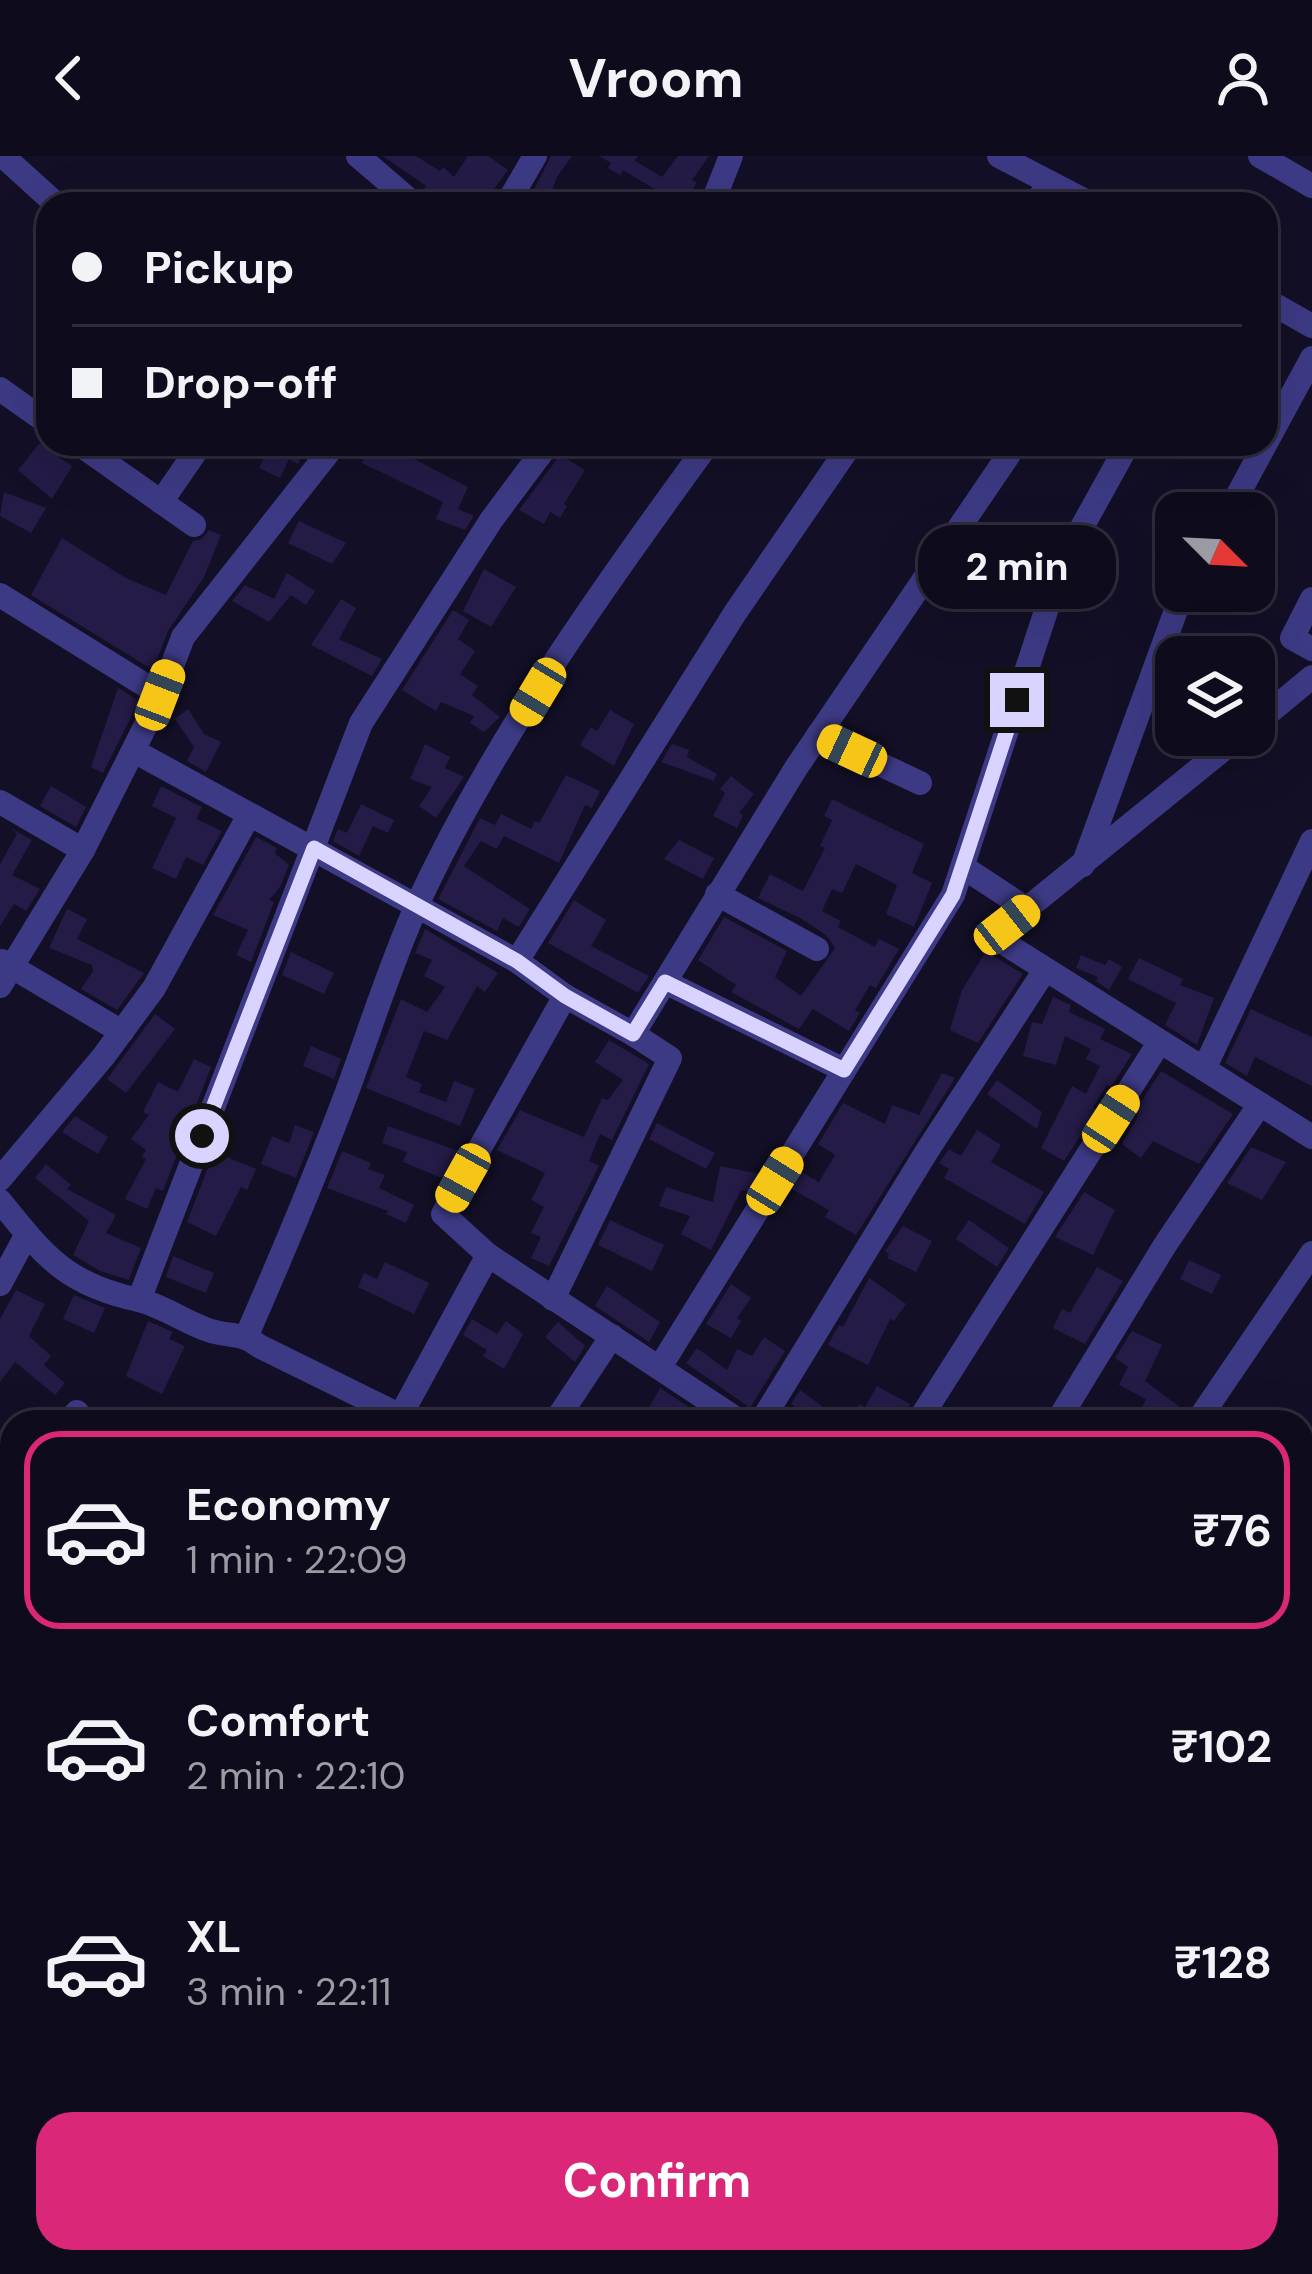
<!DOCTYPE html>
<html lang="en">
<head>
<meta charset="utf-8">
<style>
  body { margin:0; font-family:"DM Sans",sans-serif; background:#171425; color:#f1f3f6; height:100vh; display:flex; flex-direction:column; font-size:45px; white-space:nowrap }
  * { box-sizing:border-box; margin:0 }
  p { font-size:39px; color:#9b9ba3 }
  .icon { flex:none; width:66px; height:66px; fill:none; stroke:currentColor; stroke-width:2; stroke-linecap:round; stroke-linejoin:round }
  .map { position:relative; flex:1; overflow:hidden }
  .side { position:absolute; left:0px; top:1254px; width:1314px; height:864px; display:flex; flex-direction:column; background:#0e0b1c; border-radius:36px 36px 0 0; box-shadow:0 12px 48px #0002,0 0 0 3px #2e2b3b }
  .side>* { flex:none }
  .banner { position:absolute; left:36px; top:36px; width:1242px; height:264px; border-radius:36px; box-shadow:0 12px 48px #0002,0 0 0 3px #2e2b3b; display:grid; align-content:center; height:264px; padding:0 36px; background:#0e0b1c }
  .needle { width:78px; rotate:114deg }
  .buttons { position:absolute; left:1155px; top:336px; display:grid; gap:24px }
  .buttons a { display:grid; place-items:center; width:120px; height:120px; border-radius:24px; background:#0e0b1c; box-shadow:0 12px 48px #0002,0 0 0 3px #2e2b3b; font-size:60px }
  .end { position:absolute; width:54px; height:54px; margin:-27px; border:15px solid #d9d4ff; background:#111; box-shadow:0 0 0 6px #111 }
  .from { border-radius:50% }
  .bubble { position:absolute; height:84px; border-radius:36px; background:#0e0b1c; box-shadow:0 12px 48px #0002,0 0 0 3px #2e2b3b; font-size:39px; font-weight:700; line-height:84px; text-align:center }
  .car { position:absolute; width:36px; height:72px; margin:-36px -18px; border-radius:15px; box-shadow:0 0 9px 3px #0007; background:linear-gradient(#f5c518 24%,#345 0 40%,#f5c518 0 76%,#345 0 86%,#f5c518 0) }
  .banner b { display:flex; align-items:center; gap:42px; height:114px; font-size:45px }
  .banner b+b { border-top:3px solid #2e2b3b }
  .banner i { width:30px; height:30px; background:#f1f3f6 }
  ul { padding:21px 0 0; list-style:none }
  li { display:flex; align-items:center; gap:36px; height:198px; margin:0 24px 18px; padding:0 12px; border:6px solid transparent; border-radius:36px }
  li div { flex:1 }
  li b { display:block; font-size:45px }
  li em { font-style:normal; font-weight:700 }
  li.selected { border-color:#db2777 }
  li>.icon { width:108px; height:108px; stroke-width:1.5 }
  .button { display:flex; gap:24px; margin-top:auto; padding:24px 36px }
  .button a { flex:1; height:138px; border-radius:36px; background:#db2777; color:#fff; font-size:48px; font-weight:700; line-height:138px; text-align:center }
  header { display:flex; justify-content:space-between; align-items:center; height:156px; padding:0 36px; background:#0e0b1c; font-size:54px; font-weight:700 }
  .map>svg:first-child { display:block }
</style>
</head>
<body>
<header><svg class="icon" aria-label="back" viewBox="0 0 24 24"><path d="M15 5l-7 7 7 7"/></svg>Vroom<svg class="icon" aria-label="person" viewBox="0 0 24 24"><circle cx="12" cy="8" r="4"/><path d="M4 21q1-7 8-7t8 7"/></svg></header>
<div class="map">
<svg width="1312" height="2118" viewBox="0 0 1312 2118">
  <rect width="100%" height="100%" fill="#130f26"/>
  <g fill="#241b47">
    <polygon points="383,0 416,0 440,15 443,11 454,21 468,0 488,0 508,14 486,44 470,33 459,48 430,48 423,34 426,30"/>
    <polygon points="551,0 572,0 557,21 547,48 527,48"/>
    <polygon points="599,0 638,0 635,5 662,21 678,0 709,0 692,24 697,26 684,48 665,48 657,43 661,37 623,14 620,19 608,12 611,7"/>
    <polygon points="39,288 63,288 57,300 72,310 52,343 18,314"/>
    <polygon points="263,288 309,288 298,308 289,303 280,322 259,312 269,291"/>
    <polygon points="371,288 385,288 468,331 458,353 474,360 465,374 436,363 443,346 362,307"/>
    <polygon points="560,299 585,314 564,348 567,350 560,362 550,356 544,368 519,354"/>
    <polygon points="4,336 46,352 31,377 0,360"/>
    <polygon points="299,365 346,387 332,408 288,387"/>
    <polygon points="209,374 221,379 204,421 168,475 153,514 31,439 62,382 126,422 166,439 193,385 202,383"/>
    <polygon points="484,413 516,431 491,471 463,455"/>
    <polygon points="287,417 315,435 306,449 291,439 269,466 232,445 245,429 274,443"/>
    <polygon points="341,443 356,452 339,483 382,503 372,520 311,489"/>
    <polygon points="453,454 469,464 458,483 475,495 460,518 478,530 472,539 500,561 484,576 470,567 474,560 441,546 436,555 402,534"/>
    <polygon points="118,532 139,545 103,617 91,611"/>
    <polygon points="188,553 204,578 221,586 206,616 187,605 194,591 175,563"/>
    <polygon points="610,554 634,568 614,610 580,589 591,571 597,575"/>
    <polygon points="425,588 450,601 445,612 464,621 436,662 419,650 432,631 410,623"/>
    <polygon points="672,588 689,594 687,601 717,618 714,625 661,606"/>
    <polygon points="566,619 600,635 592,652 585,649 559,707 504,680 497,693 481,685 464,710 530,753 519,771 503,762 497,775 438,743 480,662 495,669 501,658 531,673 535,665 539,667"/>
    <polygon points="731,620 754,638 739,657 743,659 737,672 713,660 725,637 720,633"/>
    <polygon points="51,630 86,651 76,671 40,650"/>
    <polygon points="161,630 202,651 196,663 222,675 203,709 186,701 176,723 152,712 176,662 152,650"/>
    <polygon points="832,643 924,688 912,717 932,727 914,771 886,758 897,729 856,708 842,737 832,733 822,755 841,765 838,771 875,791 879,783 899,793 876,832 870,829 855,854 860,857 849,875 813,853 799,873 731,836 736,829 698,804 724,761 787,795 775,821 801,840 835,792 826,779 800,762 758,742 770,718 803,735 825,692 820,690 832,664 824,660"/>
    <polygon points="361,648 394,664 388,677 373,670 359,700 333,685 338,673 347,677"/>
    <polygon points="11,672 32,684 12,719 40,733 26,755 14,748 0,770 0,708 17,678"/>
    <polygon points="256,681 277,692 275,697 289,709 280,731 269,744 274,746 251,806 236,799 248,774 213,759"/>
    <polygon points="679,684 714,702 703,723 664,703"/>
    <polygon points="574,744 606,764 591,790 649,820 638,837 548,787"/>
    <polygon points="67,753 87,763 77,783 144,817 117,854 81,833 93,815 92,809 49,792"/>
    <polygon points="425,773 498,817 485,836 477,830 447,884 424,875 406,921 422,928 419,936 446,946 454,925 475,933 460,970 366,932 401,843 427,856 445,831 424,820 432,804 415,797"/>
    <polygon points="986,795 1023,818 978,887 950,874 962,834"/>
    <polygon points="291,796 334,817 324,838 282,819"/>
    <polygon points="1081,799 1105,809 1109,803 1122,811 1109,834 1096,825 1098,821 1076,812"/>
    <polygon points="1139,802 1183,823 1180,829 1214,842 1197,889 1165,869 1176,847 1128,823"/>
    <polygon points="1053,841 1071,849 1069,856 1105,873 1100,883 1132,898 1111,931 1107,929 1093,951 1097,954 1064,1005 1041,992 1072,930 1086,938 1100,910 1086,903 1091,893 1065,880 1056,909 1023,900 1032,866 1042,868"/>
    <polygon points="1251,853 1312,881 1312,930 1255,901 1247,920 1225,907"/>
    <polygon points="155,858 175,873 126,937 107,923"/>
    <polygon points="609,884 649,908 612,984 600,978 589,1005 599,1010 549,1110 531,1102 541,1081 531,1077 544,1051 531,1044 545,1017 497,994 520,954 584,981 602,942 608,944 623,924 595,906"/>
    <polygon points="311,890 341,903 334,923 303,910"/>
    <polygon points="194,903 211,911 163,1035 156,1032 147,1053 125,1043 146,1003 142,1001 146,994 131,983 149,959 143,956 158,926 178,936"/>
    <polygon points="1161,915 1233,958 1199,1008 1153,985 1141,1002 1122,988 1138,960 1134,957"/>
    <polygon points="942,917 955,922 856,1079 825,1061 829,1054 790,1032 801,1016 819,1026 835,999 818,988 843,947 885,968 892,949 919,959"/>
    <polygon points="997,924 1042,956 1037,973 987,938"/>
    <polygon points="75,960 108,981 98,998 62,976"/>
    <polygon points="657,967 715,997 706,1013 649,983"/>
    <polygon points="295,969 314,976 296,1022 261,1008 272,980 289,987"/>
    <polygon points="388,970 459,995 444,1023 403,1006 407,996 382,987"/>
    <polygon points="977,974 1001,989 991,1006 1044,1036 1025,1068 944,1022 949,1013 939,1007 949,993 961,1000"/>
    <polygon points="1251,991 1286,1006 1262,1044 1227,1027"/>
    <polygon points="342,995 371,1007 368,1013 385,1019 379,1032 414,1049 406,1067 386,1058 388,1055 327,1032"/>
    <polygon points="214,996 256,1013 247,1034 241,1031 216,1080 187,1066"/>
    <polygon points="46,1008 71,1029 67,1033 116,1059 106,1077 141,1092 129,1124 100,1115 73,1099 89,1065 35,1022"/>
    <polygon points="720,1010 760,1018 750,1035 741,1034 711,1094 681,1078 690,1060 659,1050 666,1031 713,1046"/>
    <polygon points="1084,1036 1115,1054 1093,1099 1055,1081"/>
    <polygon points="610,1064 664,1089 652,1115 598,1089"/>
    <polygon points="969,1064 1009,1092 997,1111 956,1083"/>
    <polygon points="903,1070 932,1085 916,1116 887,1102 889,1098 885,1095"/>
    <polygon points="173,1100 214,1117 206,1137 166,1121"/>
    <polygon points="1189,1104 1221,1119 1212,1138 1180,1123"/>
    <polygon points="385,1106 429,1127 414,1158 358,1131 364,1117 377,1123"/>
    <polygon points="1097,1111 1123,1125 1085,1188 1053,1172 1062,1153 1070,1157"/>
    <polygon points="869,1122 906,1148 894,1165 890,1163 868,1209 828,1189 839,1169 843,1171"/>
    <polygon points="731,1128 751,1142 737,1162 741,1165 731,1182 706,1168"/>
    <polygon points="607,1130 660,1166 649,1186 595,1150"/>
    <polygon points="16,1134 45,1148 29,1180 51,1200 44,1209 65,1227 55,1239 15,1206 0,1226 0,1163"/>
    <polygon points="74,1139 105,1152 94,1177 63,1163"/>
    <polygon points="472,1163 497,1178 506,1165 523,1178 504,1213 483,1200 487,1194 463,1179"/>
    <polygon points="148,1165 173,1176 169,1183 185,1190 162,1238 126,1220"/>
    <polygon points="558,1166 585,1190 575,1206 545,1181"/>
    <polygon points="1132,1175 1162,1189 1145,1225 1185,1255 1181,1266 1135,1266 1146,1243 1119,1229 1128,1211 1115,1202"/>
    <polygon points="764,1181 785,1195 750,1252 686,1207 697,1192 727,1214 737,1193 752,1200"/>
    <polygon points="877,1230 910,1248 901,1266 849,1266 859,1248 865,1251"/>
    <polygon points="660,1232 698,1257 692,1266 641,1266"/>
    <polygon points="800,1234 844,1266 792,1266 799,1253 791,1248"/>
  </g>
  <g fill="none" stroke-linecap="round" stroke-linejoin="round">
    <g stroke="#3d3a85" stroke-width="24">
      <polyline points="3,0 56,48"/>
      <polyline points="358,0 414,48"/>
      <polyline points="999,0 1091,48"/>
      <polyline points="1260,0 1312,30"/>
      <polyline points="507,48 535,0"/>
      <polyline points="712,48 731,0"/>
      <polyline points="1034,48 1051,27"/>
      <polyline points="1266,144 1312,170"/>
      <polyline points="0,233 48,267"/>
      <polyline points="79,288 194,369"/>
      <polyline points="161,346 201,288"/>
      <polyline points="1228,357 1312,202"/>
      <polyline points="0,439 161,539"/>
      <polyline points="1312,443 1292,482 1312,493"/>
      <polyline points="1254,569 1312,521"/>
      <polyline points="818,579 920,627"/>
      <polyline points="1241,579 993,780 1312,981"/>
      <polyline points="134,595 517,805 565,840 633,878 796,612 1016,288"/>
      <polyline points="0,646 83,694"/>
      <polyline points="1083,709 1183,435"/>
      <polyline points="963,711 1027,753"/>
      <polyline points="717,738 817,793"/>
      <polyline points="2,805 122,876"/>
      <polyline points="517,805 735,457 851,288"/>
      <polyline points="665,826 844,914"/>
      <polyline points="0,830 83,694 161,539 183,481 335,288"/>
      <polyline points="565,840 443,1058 488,1099 741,1266"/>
      <polyline points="1204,913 1312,685"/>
      <polyline points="0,1023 103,901 154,832 248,661"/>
      <path d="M0 1045C45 1101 67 1129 139 1144 163 1150 185 1166 208 1174 227 1181 243 1176 259 1190L401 1260"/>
      <polyline points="0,1128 27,1078"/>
      <polyline points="553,1143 670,902 633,878"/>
      <polyline points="139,1144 361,567 492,363 548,288"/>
      <path d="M247 1179C282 1099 316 1018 347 936 370 874 390 809 417 749 493 585 602 433 708 288"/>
      <polyline points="660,1211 953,739 1061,409 1128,288"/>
      <polyline points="68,1266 77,1256"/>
      <polyline points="397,1266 488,1099"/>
      <polyline points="555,1266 612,1180"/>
      <polyline points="761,1266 927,995 1045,814"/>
      <polyline points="918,1266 1159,887"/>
      <polyline points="1057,1266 1165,1089 1260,948"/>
      <polyline points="1197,1266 1312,1097"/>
      <polyline points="0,1333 12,1321"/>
      <polyline points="1302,1445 1312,1453"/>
      <polyline points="0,1498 12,1512"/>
      <polyline points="1302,1523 1312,1506"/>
      <polyline points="1302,1578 1312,1584"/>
      <polyline points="0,1613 12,1603"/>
      <polyline points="0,1658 12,1632"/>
      <polyline points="1302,1749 1312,1734"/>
      <polyline points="0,1927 12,1898"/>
      <polyline points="0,1945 12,1949"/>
      <polyline points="1302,1954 1312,1939"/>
      <polyline points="996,2106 1015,2118"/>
      <polyline points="1260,2106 1307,2118"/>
      <polyline points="35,2118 40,2106"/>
      <polyline points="158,2118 165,2106"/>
      <polyline points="323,2118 328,2106"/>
      <polyline points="517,2118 524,2106"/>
      <polyline points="640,2118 647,2106"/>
      <polyline points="1055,2118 1063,2106"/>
    </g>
  </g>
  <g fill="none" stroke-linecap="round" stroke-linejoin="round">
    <polyline stroke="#d9d4ff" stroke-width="15" points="202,980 314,692 517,805 565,840 633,878 665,826 844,914 953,739 1017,544"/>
  </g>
</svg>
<div class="buttons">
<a><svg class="needle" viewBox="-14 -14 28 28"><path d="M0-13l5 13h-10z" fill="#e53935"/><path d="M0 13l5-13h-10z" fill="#9b9ba3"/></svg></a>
<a><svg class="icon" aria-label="layers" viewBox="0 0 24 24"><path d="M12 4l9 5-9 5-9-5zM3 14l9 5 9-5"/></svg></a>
</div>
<i class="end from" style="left:202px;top:980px"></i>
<i class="end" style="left:1017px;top:544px"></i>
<div class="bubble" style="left:918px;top:369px;width:198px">2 min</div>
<i class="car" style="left:538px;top:536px;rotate:211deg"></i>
<i class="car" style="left:160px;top:539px;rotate:21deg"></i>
<i class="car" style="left:852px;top:595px;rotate:295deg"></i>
<i class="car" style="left:1007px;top:769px;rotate:52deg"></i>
<i class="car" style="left:1111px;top:963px;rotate:33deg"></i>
<i class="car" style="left:463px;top:1022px;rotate:209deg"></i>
<i class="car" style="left:775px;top:1025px;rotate:32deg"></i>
<div class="banner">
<b><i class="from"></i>Pickup</b>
<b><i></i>Drop-off</b>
</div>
<section class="side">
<ul>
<li class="selected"><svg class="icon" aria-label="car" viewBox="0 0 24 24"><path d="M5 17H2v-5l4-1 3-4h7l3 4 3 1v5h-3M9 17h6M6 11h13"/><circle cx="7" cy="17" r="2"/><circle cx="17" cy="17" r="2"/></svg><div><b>Economy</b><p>1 min · 22:09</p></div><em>₹76</em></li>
<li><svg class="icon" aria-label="car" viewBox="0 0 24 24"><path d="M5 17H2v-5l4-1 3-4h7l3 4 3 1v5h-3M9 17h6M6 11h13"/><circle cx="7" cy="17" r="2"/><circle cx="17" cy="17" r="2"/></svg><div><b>Comfort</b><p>2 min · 22:10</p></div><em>₹102</em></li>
<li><svg class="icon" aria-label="car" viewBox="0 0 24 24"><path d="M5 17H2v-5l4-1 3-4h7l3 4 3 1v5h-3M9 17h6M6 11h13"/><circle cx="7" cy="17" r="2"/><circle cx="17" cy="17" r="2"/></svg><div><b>XL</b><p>3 min · 22:11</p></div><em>₹128</em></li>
</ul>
<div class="button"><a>Confirm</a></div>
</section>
</div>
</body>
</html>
